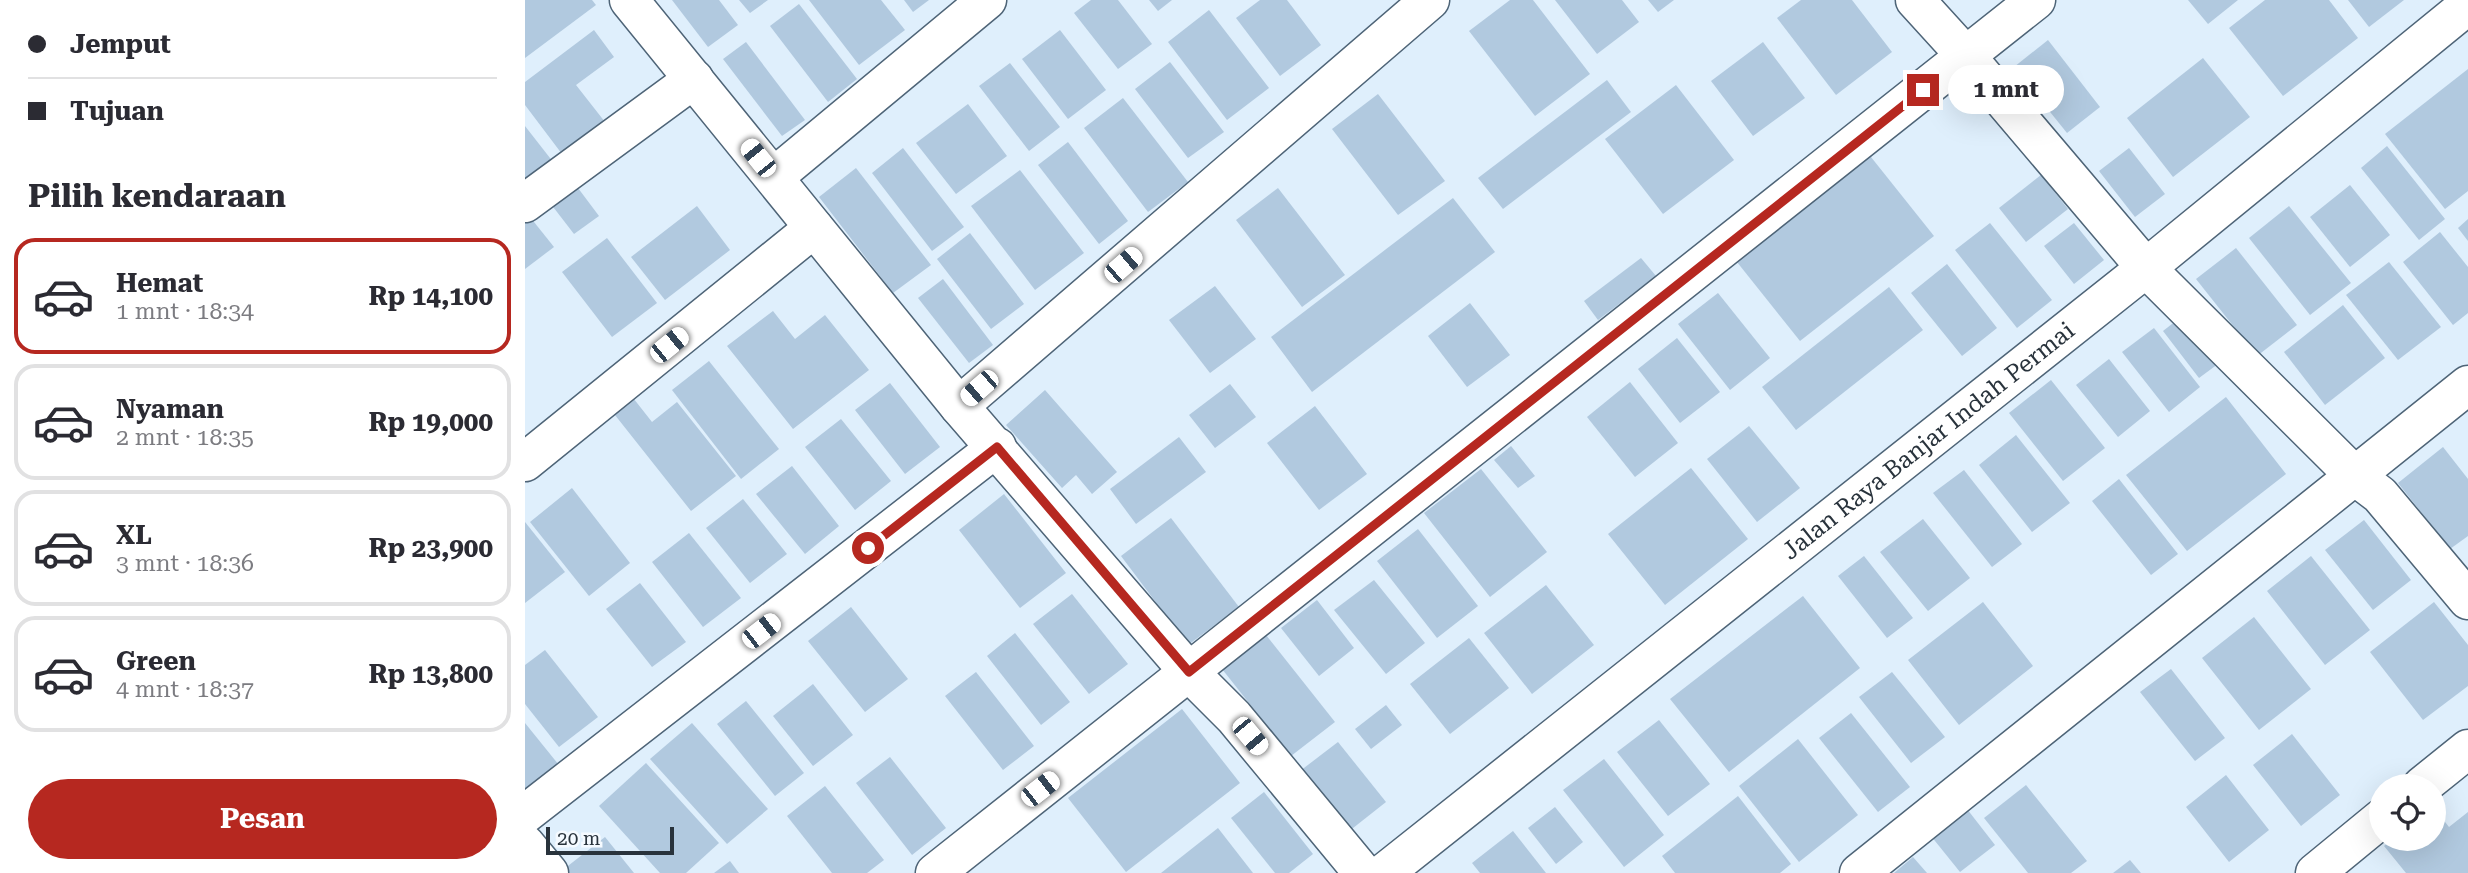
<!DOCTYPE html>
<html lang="id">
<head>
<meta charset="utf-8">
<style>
  body { margin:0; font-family:"Roboto Serif",serif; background:#f7f7f7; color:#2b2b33; height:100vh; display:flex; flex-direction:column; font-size:26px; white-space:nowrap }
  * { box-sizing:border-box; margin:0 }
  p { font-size:23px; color:#7c7c81 }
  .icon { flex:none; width:38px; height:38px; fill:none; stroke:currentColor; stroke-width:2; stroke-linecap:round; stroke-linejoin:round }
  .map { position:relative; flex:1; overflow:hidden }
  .panel { display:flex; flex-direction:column; background:#fff; width:525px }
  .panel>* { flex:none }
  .banner { display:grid; align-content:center; height:154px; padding:0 28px; background:#fff }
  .buttons { position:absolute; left:1844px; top:774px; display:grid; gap:14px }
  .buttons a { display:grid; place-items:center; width:77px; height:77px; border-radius:50%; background:#fff; box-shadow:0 7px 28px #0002; font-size:35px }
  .scale { position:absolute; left:21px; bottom:18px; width:128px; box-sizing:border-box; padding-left:7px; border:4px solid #29333c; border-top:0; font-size:19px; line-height:24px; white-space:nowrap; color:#29333c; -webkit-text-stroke:5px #f5faff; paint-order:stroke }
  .end { position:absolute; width:32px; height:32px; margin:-16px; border:9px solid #b62820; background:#fff; box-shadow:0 0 0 4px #fff }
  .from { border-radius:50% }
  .bubble { position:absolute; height:49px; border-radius:24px; background:#fff; box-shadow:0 7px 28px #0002; font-size:23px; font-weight:700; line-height:49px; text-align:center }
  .car { position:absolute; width:21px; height:42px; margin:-21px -10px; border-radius:9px; box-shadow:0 0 5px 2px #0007; background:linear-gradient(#fff 24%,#345 0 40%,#fff 0 76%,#345 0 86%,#fff 0) }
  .banner b { display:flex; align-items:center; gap:24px; height:66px; font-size:26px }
  .banner b+b { border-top:2px solid #e1e1e2 }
  .banner i { width:18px; height:18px; background:#2b2b33 }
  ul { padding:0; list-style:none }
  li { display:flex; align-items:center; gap:21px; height:116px; margin:0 14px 10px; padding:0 14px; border:4px solid #e1e1e2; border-radius:21px }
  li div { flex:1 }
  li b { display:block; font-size:26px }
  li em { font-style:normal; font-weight:700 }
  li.current { border-color:#b62820 }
  li>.icon { width:63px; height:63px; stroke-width:1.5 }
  h2 { padding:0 28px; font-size:32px; line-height:84px }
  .button { display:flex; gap:14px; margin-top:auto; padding:14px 28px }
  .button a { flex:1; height:80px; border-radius:42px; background:#b62820; color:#fff; font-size:28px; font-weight:700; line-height:80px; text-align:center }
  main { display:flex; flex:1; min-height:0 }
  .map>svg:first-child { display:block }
</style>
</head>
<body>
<main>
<section class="panel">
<div class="banner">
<b><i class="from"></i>Jemput</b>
<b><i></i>Tujuan</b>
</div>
<h2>Pilih kendaraan</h2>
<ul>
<li class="current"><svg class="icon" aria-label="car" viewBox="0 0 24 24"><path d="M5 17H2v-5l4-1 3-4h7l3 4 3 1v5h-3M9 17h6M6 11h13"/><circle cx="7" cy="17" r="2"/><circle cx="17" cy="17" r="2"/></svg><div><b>Hemat</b><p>1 mnt · 18:34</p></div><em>Rp 14,100</em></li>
<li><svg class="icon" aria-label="car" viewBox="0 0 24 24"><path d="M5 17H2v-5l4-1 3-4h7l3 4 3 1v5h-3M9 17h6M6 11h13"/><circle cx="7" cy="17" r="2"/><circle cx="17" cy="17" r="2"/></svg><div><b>Nyaman</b><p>2 mnt · 18:35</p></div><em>Rp 19,000</em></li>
<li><svg class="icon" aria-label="car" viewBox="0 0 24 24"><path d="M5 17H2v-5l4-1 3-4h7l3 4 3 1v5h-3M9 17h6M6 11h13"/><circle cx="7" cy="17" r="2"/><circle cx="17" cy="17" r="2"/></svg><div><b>XL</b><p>3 mnt · 18:36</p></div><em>Rp 23,900</em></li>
<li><svg class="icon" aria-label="car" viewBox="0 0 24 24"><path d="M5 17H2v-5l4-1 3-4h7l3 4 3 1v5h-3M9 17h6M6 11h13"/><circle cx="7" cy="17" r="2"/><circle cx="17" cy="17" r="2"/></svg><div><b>Green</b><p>4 mnt · 18:37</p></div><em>Rp 13,800</em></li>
</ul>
<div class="button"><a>Pesan</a></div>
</section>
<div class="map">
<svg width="1943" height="873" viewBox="0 0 1943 873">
  <rect width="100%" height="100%" fill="#dfeffc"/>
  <g fill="#b1c9df">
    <polygon points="0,0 67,0 71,5 0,58"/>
    <polygon points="147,0 194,0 213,25 183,47"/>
    <polygon points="214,0 243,0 225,13"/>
    <polygon points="284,0 356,0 380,30 334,65"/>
    <polygon points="379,0 404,0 388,12"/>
    <polygon points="566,0 593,0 627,44 593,69 549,13"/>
    <polygon points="624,0 647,0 633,11"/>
    <polygon points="735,0 762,0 796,45 755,76 711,18"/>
    <polygon points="985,0 1008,0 1065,74 1010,116 944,31"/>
    <polygon points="1030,0 1097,0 1114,22 1072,54"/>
    <polygon points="1123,0 1149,0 1133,12"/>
    <polygon points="1276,0 1327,0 1367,52 1311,95 1252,18"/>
    <polygon points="1663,0 1713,0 1683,24"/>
    <polygon points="1740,0 1804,0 1833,38 1758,96 1704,28"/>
    <polygon points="1823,0 1879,0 1844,27"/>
    <polygon points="274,4 332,79 303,102 245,26"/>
    <polygon points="684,10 744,88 702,120 643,42"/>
    <polygon points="69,30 89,57 51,85 80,122 37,154 0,105 0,82"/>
    <polygon points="535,30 581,90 543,119 497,59"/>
    <polygon points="1523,40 1575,107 1542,133 1489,67"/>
    <polygon points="221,42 280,120 257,136 198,59"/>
    <polygon points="1238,42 1280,98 1228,136 1186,81"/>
    <polygon points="1678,58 1725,117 1648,177 1602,118"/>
    <polygon points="645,62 699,132 663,158 610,89"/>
    <polygon points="485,63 535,127 504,151 454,86"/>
    <polygon points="1943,69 1943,191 1920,209 1860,134"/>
    <polygon points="1082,80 1106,112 978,209 953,178"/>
    <polygon points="1151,85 1209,160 1138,214 1080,139"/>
    <polygon points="853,94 920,181 873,215 807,129"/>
    <polygon points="598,98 663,182 623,212 559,128"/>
    <polygon points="443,104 482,156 431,194 391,143"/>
    <polygon points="0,126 32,167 0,181"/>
    <polygon points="543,142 603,221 574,244 513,165"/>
    <polygon points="1862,146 1920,219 1894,240 1836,168"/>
    <polygon points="378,148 439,227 407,251 347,173"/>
    <polygon points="1604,148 1640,194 1610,217 1574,171"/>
    <polygon points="1342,152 1409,236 1275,341 1208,257"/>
    <polygon points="331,168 406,265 368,293 294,197"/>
    <polygon points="495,170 559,253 510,290 446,206"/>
    <polygon points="1516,175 1543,209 1501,242 1474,208"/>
    <polygon points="47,180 74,216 49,234 22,199"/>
    <polygon points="1825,185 1865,235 1825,267 1785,217"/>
    <polygon points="753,188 820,275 777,307 711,220"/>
    <polygon points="928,198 970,252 787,392 746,337"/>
    <polygon points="172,206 205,250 140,300 106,257"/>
    <polygon points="1764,206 1826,283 1785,315 1724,238"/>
    <polygon points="5,217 29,247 0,269 0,221"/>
    <polygon points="1943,219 1943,241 1933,228"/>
    <polygon points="1465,223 1527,300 1492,328 1430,250"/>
    <polygon points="1549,223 1579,260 1549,284 1519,246"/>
    <polygon points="1915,232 1943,267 1943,313 1928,325 1878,262"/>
    <polygon points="445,233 499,304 466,329 412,259"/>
    <polygon points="82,238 132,303 87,337 37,272"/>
    <polygon points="1711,248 1772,325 1732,356 1671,279"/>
    <polygon points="1116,258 1131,276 1073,320 1059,301"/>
    <polygon points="1864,262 1916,327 1873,360 1821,295"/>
    <polygon points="1422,264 1472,328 1437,356 1386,293"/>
    <polygon points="418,279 468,345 444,363 393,298"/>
    <polygon points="690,286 731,339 685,373 644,320"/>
    <polygon points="1364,287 1398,330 1271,430 1237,387"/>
    <polygon points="1193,293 1245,358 1205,390 1153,324"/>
    <polygon points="945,303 985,355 942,387 903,336"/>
    <polygon points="1818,305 1860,358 1800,405 1759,352"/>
    <polygon points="248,311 270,339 300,315 344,370 268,429 202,346"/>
    <polygon points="1661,313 1697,361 1674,378 1638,331"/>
    <polygon points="1629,328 1675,387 1644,412 1597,352"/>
    <polygon points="1152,338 1195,392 1155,423 1113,369"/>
    <polygon points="1584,359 1625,411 1593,437 1551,385"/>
    <polygon points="184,361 254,449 216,479 147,390"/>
    <polygon points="1526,380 1580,448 1538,481 1484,413"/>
    <polygon points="1105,382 1153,443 1110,477 1062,417"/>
    <polygon points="365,383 415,447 380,474 330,410"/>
    <polygon points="705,384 731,417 690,448 664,415"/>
    <polygon points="520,390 592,472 567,494 551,475 537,488 481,425"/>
    <polygon points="105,394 127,422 152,402 211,476 166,511 86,410"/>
    <polygon points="1701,397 1761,474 1662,551 1601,475"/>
    <polygon points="790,406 842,474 794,510 742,443"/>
    <polygon points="316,419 366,481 330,510 280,447"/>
    <polygon points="1224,426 1275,488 1232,522 1182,459"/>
    <polygon points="1491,435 1545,503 1507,532 1454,465"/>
    <polygon points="654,437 681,472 611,524 585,489"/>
    <polygon points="986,446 1010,476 993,488 969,460"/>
    <polygon points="1918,447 1943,479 1943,536 1925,549 1873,483"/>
    <polygon points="267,466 314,526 280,554 231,494"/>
    <polygon points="1166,468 1223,539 1140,605 1083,534"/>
    <polygon points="956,469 1022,552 965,597 899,513"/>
    <polygon points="1439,470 1497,544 1467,567 1408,493"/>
    <polygon points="1594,479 1653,554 1626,575 1567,501"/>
    <polygon points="47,488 105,563 64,596 5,522"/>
    <polygon points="479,494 541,573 495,608 434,530"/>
    <polygon points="218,499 262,554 225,583 181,528"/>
    <polygon points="646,518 714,607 663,645 596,556"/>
    <polygon points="1398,519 1445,578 1403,611 1355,552"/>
    <polygon points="1839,520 1886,580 1848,610 1800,550"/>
    <polygon points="0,522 40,572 0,603"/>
    <polygon points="893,529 953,606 912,638 852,561"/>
    <polygon points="164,533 216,598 178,627 127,562"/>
    <polygon points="1339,556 1388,618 1362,638 1313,576"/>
    <polygon points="1786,556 1845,630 1800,665 1742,591"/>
    <polygon points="849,580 900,643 861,674 809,610"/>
    <polygon points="115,583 161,642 127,667 81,609"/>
    <polygon points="1021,585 1069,645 1007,694 959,633"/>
    <polygon points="547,594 603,664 564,694 508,624"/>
    <polygon points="1278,596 1335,668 1204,772 1145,699"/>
    <polygon points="792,600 829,648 794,676 756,628"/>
    <polygon points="1458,602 1508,666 1434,725 1383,660"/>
    <polygon points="1909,602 1943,645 1943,686 1898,720 1845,652"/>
    <polygon points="326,607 383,679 340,712 283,641"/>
    <polygon points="1729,617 1786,689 1734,730 1677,658"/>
    <polygon points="490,633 545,702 516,725 462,656"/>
    <polygon points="741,635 810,722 766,756 697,669"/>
    <polygon points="944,638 984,688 925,734 885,684"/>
    <polygon points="20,650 73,717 34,747 0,704 0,665"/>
    <polygon points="1646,669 1700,738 1670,761 1615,692"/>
    <polygon points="451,672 509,746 478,770 420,696"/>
    <polygon points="1367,672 1420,737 1386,763 1334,697"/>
    <polygon points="288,684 328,735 288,766 248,716"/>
    <polygon points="221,701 279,773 250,796 192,724"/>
    <polygon points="861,705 877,725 846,749 830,729"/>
    <polygon points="657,709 715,783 601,872 543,798"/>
    <polygon points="1326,713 1385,787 1353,812 1294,738"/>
    <polygon points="1134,720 1185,784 1143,816 1092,752"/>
    <polygon points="0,723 42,775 0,807"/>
    <polygon points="167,723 243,809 202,844 125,759"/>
    <polygon points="1767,734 1815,795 1776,826 1728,765"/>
    <polygon points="1273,739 1333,815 1274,862 1214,786"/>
    <polygon points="813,742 861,802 823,832 775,771"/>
    <polygon points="365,757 421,828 387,855 331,783"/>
    <polygon points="1079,759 1139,835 1099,867 1038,790"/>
    <polygon points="121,763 194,843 161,873 135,873 74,806"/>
    <polygon points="1701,775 1744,830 1704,862 1661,807"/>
    <polygon points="1501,785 1562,861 1546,873 1503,873 1459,818"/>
    <polygon points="300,786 359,860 342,873 307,873 262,816"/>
    <polygon points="739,792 788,854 764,873 750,873 706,818"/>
    <polygon points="1213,796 1266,864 1255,873 1150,873 1137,856"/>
    <polygon points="1030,807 1058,842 1031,864 1003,828"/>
    <polygon points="1909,808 1924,827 1943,812 1943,873 1881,873 1859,846 1869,838 1909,838"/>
    <polygon points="1442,809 1470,845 1435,872 1406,836"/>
    <polygon points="693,828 728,873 636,873"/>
    <polygon points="988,831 1021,873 955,873 947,863"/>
    <polygon points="80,837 109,873 41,873 39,869"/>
    <polygon points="1388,857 1402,873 1369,873"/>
    <polygon points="1605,860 1616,873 1588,873"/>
    <polygon points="205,861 214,873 189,873"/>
  </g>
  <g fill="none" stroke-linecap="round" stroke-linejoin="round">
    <g stroke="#4e6477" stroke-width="41">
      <g id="minor">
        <polyline points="104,0 434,406 664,672 709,717 838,873"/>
        <polyline points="1390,0 1441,56 1621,268 1830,476 1855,495 1943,600"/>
        <polyline points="249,177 462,0"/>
        <polyline points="0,203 169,79"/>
        <polyline points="434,406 905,0"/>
        <polyline points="0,462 289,228"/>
        <polyline points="1897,786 1943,749"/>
        <polyline points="0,814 472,447"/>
        <polyline points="0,844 24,873"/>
        <polyline points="410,873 1511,0"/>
        <path id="s1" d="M859 873 1621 268 1943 5"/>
        <polyline points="1334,873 1943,385"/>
        <polyline points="1790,873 1857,818"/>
      </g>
    </g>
    <use href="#minor" stroke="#fff" stroke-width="38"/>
  </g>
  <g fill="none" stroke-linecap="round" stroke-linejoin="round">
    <polyline stroke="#b62820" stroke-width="9" points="343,548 472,447 664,672 1398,90"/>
  </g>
  <g text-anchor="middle" stroke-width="6" stroke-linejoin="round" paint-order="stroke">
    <g font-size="24" fill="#29333c" stroke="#f5faff">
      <text dy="8" stroke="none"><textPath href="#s1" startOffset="695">Jalan Raya Banjar Indah Permai</textPath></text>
    </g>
  </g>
</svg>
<div class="buttons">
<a><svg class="icon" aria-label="locate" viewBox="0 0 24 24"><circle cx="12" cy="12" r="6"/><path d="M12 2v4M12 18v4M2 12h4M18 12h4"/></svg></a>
</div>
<div class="scale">20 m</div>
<i class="end from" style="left:343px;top:548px"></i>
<i class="end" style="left:1398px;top:90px"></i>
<div class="bubble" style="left:1423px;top:65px;width:116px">1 mnt</div>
<i class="car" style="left:233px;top:158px;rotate:321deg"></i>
<i class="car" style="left:598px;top:265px;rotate:49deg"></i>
<i class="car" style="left:144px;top:345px;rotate:51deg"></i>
<i class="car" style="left:454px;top:388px;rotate:229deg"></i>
<i class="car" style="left:236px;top:631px;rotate:52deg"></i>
<i class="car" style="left:725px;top:736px;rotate:140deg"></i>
<i class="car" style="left:515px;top:789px;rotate:52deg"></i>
</div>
</main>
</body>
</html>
